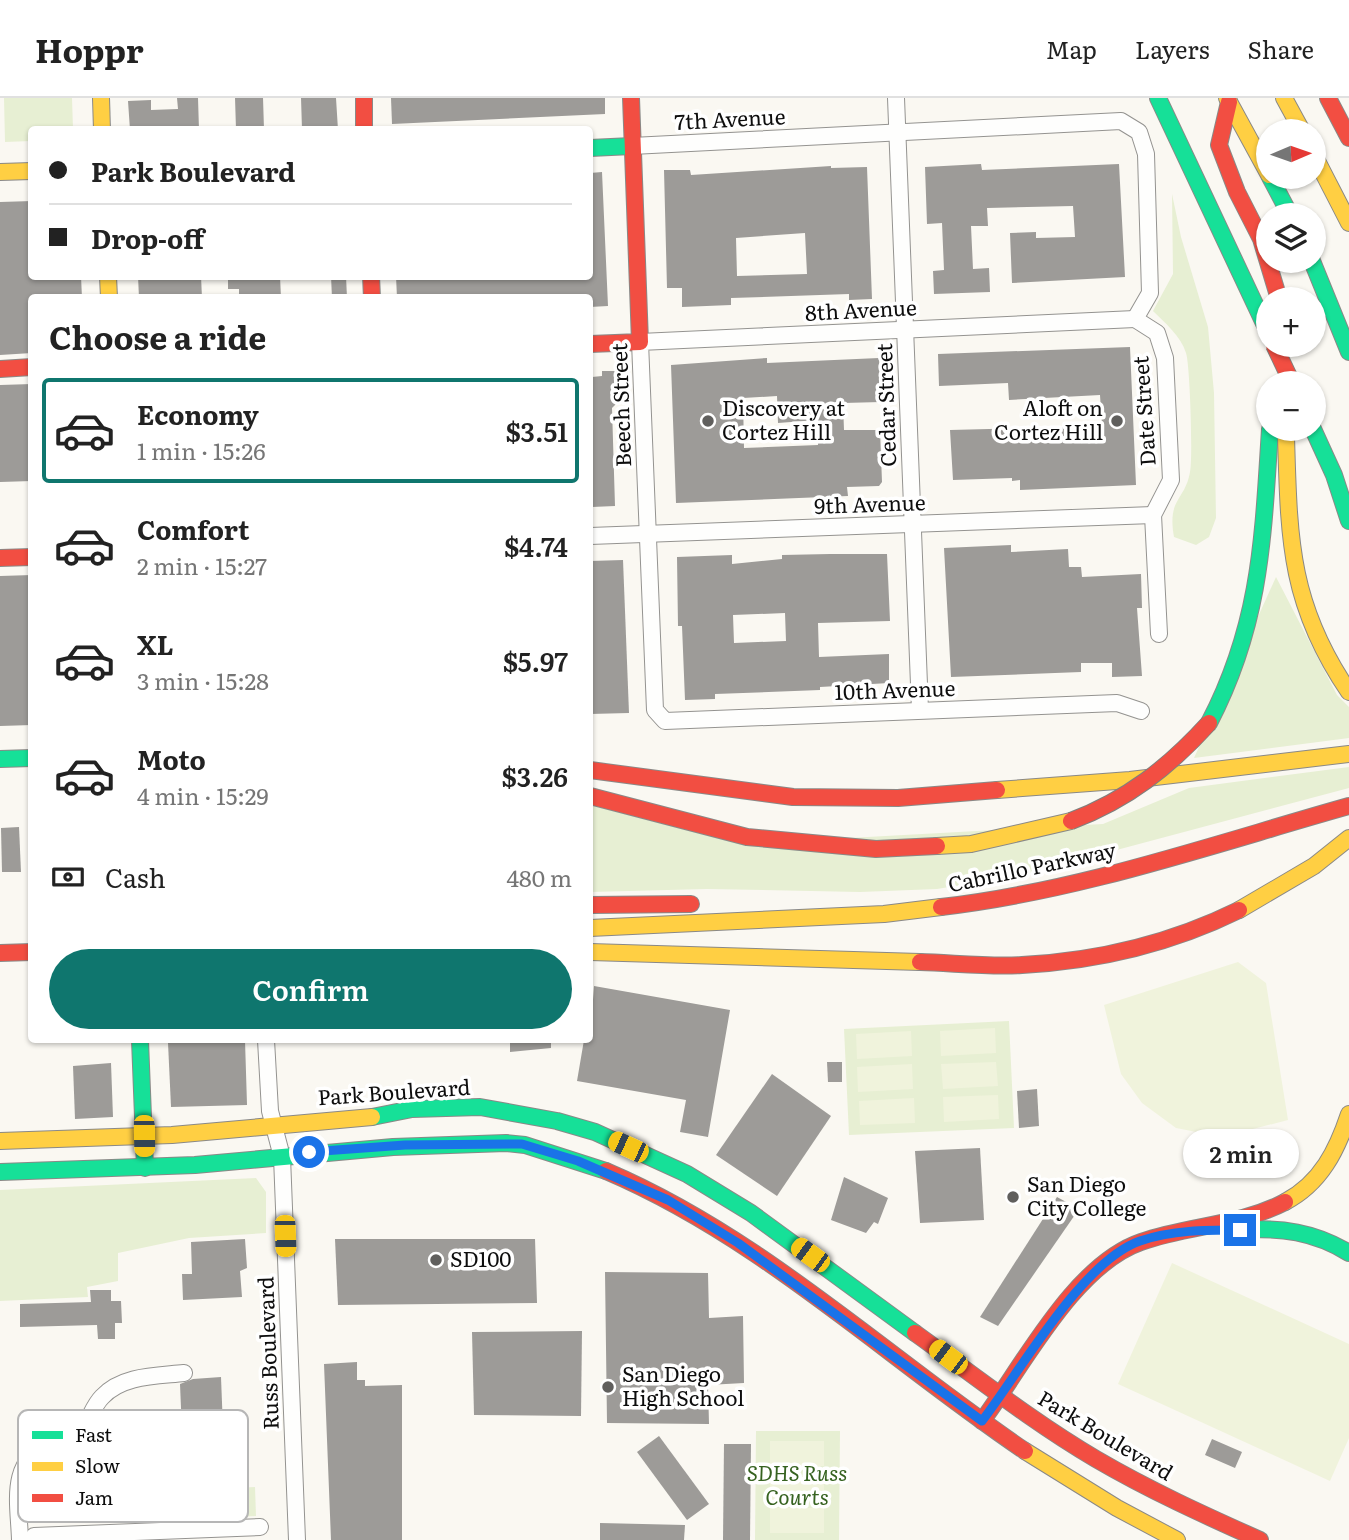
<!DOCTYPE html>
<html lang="en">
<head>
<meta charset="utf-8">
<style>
  body { margin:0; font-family:Literata,serif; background:#f6f6f6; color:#222; height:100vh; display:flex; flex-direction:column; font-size:26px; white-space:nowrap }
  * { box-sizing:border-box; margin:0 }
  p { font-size:23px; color:#767676 }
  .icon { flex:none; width:38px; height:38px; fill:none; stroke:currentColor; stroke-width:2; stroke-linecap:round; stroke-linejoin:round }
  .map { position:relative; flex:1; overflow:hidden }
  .sheet { position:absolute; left:28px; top:196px; width:565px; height:749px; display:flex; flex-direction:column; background:#fff; border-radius:7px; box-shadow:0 2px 5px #0004 }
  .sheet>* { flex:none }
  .hud { position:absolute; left:28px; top:28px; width:565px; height:154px; border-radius:7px; box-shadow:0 2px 5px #0004; display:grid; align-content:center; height:154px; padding:0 21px; background:#fff }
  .needle { width:46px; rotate:88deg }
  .tools { position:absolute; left:1256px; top:21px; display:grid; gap:14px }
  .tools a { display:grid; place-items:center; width:70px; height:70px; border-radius:50%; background:#fff; box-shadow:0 2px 5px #0004; font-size:35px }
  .end { position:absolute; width:32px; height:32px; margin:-16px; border:9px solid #1a73e8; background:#fff; box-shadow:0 0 0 4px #fff }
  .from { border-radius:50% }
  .bubble { position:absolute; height:49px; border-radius:24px; background:#fff; box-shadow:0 2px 5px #0004; font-size:23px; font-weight:600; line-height:49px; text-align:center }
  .car { position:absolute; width:21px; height:42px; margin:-21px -10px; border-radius:9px; box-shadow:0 0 5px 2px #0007; background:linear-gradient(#f5c518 24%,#345 0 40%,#f5c518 0 76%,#345 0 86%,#f5c518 0) }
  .hud b { display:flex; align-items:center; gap:24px; height:66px; font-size:26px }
  .hud b+b { border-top:2px solid #e0e0e0 }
  .hud i { width:18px; height:18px; background:#222 }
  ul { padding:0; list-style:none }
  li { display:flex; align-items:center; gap:21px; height:105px; margin:0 14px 10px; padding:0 7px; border:4px solid transparent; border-radius:7px }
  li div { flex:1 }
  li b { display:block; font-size:26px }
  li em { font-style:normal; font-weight:600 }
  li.current { border-color:#0f766e }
  li>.icon { width:63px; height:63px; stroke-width:1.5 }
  h2 { padding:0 21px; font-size:32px; line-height:84px }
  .pay { display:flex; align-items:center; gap:18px; height:77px; padding:0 21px; font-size:26px }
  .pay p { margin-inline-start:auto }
  .cta { display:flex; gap:14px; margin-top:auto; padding:14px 21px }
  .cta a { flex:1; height:80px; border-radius:42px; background:#0f766e; color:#fff; font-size:28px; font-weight:600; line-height:80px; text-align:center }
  header { display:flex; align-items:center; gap:42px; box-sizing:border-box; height:98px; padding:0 35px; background:#fff; border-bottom:2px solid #e0e0e0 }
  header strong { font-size:33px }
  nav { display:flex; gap:38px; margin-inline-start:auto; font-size:24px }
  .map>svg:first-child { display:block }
</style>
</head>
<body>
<header>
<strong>Hoppr</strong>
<nav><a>Map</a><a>Layers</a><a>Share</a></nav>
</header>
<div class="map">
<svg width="1349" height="1442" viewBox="0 0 1349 1442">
  <rect width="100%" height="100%" fill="#faf8f2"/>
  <g fill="#e7efd3">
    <polygon points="4,0 72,0 73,31 32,32 31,43 5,44"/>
    <path d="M1172 96 1181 139 1208 229 1214 295 1216 420 1209 439 1196 447 1174 439C1167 400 1185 403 1190 374 1193 361 1190 266 1186 255 1181 238 1165 225 1153 213L1173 176Z"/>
    <polygon points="1276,479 1337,597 1349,609 1349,640 1194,660"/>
    <polygon points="1349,669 1349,690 1023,777 937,791 860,794 707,791 590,794 590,707 740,746 1103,726 1189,690"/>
    <polygon points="1009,923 1014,1030 849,1037 844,931"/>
    <polygon points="256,1080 266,1094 266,1135 189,1140 118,1155 118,1183 87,1189 88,1199 0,1203 0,1092"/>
    <polygon points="756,1333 840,1333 839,1442 755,1442"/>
    <polygon points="255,1389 256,1418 193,1421 192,1392"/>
  </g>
  <g fill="#f0f3dc">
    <polygon points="1238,864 1266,885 1288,1022 1222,1039 1176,1030 1142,1005 1121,976 1104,907"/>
    <polygon points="995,930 996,955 941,958 940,933"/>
    <polygon points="911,933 912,958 857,961 856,936"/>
    <polygon points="996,964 998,988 943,991 941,966"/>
    <polygon points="912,966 913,991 858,994 857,969"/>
    <polygon points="998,997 999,1021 944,1024 943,999"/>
    <polygon points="914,1000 915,1025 860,1027 859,1003"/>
    <polygon points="1172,1165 1349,1246 1349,1340 1330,1383 1118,1286"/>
    <rect x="770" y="1343" width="54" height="25"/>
    <rect x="770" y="1377" width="54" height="25"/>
    <rect x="770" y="1410" width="54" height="25"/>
  </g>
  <g fill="#9d9b98" fill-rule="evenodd">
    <polygon points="177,0 198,0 199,32 130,32 128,3 151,2 151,12 178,11"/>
    <polygon points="235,0 263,0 264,32 236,32"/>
    <polygon points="301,0 336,0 338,32 302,32"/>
    <polygon points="391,0 605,0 605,16 392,26"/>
    <polygon points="981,66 982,72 1119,66 1125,179 1012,185 1010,135 1036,134 1036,140 1075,139 1073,108 987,110 988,128 971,128 973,171 989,170 990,194 934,196 933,173 944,172 942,125 927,126 925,69"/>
    <path d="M831 68V70L867 69 872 201 849 202V196L731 200V207L682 209V190H667L664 72H690L691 77ZM805 135 807 176 737 178 736 140Z"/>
    <polygon points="602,74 608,208 590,209 590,200 397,200 396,178 590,178 590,75"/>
    <polygon points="32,103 32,178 81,178 82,200 32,200 32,255 0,257 0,104"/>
    <polygon points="138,178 201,178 202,200 139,200"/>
    <polygon points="228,178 280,178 281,200 239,200 239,191 228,191"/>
    <polygon points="331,178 346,178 347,200 332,200"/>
    <polygon points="1130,249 1136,387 1020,392 1020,382 1012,383 1012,380 953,382 950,332 1102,328 1100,297 1009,302 1008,285 939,288 938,256"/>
    <path d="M767 260V265L879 260 881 304 843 305 844 332H880L882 384 879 388 847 389 848 398 676 405 671 267ZM777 298 778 325 817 322 818 347 744 350 743 300Z"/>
    <polygon points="602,273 615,273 616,306 612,310 615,408 592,409 590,308 593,308 592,279 602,278"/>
    <polygon points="32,286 32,383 0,384 0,287"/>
    <polygon points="1011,447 1011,454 1068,451 1069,469 1081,469 1082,479 1141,476 1142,510 1137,510 1142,578 1112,579 1112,565 1081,565 1081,574 951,579 944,450"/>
    <path d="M830 456H887L890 523 818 525 819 559 889 556V585L820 589V592L715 596V601L685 602 682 528H678L677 459 732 457V466L782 461V457ZM785 515 786 543 734 545 733 517Z"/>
    <polygon points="623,462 629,615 590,616 590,463"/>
    <polygon points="32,477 32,627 0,628 0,478"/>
    <polygon points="19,729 21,774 2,774 1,730"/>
    <polygon points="594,888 730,912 708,1039 680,1034 686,1002 577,983 584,942 590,942"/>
    <polygon points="245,942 247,1007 171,1009 168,945"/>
    <polygon points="510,942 551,942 551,950 510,954"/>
    <polygon points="827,964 842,964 842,984 828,984"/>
    <polygon points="111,965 113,1019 75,1021 73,968"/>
    <polygon points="772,976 831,1018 777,1098 716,1057"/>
    <polygon points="1037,991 1039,1028 1019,1030 1017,993"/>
    <polygon points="980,1050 984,1122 920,1125 915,1053"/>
    <polygon points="844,1079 888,1100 878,1126 874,1124 866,1135 831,1122"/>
    <polygon points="1057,1099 1079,1111 998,1228 980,1219"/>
    <polygon points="245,1141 247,1170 240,1173 242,1199 183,1202 182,1176 192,1176 191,1144"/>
    <polygon points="335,1141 535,1141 537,1205 338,1207"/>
    <polygon points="605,1174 708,1175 709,1220 743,1218 744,1285 708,1287 709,1326 607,1325"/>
    <polygon points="90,1192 111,1192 111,1203 121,1203 122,1225 115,1225 115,1241 98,1241 97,1227 20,1229 20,1206 91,1204"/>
    <polygon points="582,1233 581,1318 474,1317 472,1234"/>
    <polygon points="357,1264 357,1282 365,1282 365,1288 402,1287 402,1442 331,1442 324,1266"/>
    <polygon points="221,1279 224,1356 183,1358 180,1286 193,1281"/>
    <polygon points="659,1338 709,1406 687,1422 637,1354"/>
    <polygon points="1212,1341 1242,1354 1235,1370 1205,1357"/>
    <polygon points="724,1346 751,1346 750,1442 723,1442"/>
    <polygon points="600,1425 685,1427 684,1442 600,1442"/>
  </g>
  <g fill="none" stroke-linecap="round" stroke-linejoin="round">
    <g stroke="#949390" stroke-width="18">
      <g id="street">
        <polyline points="896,0 920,612"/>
        <polyline points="632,48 1121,23 1139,34 1146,56 1150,195 1135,221"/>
        <polyline points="1135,221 640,244 655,612 665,623 1117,605 1141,613"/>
        <polyline points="1135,221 1157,235 1165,260 1171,382 1153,417 1159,536"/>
        <polyline points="590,438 1153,417"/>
        <polyline points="266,942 270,1013 282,1059 297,1442"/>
        <path d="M20 1442C19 1406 8 1363 49 1348 60 1344 71 1344 79 1335 89 1325 92 1309 102 1299 122 1277 157 1278 184 1275"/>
        <polyline points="34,1442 34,1438 260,1429"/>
      </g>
    </g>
    <g stroke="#8a8987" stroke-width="18">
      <g id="fast">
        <polyline points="1158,0 1269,236"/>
        <polyline points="590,50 632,48"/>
        <polyline points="1270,79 1290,117"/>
        <polyline points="1312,163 1349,254"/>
        <polyline points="1313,331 1334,377 1349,423"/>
        <path d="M1209 625C1261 525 1263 440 1270 331"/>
        <polyline points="0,661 32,660"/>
        <polyline points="140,942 145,1070"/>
        <polyline points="372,1019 412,1011 480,1009 557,1023 595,1034 687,1076 751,1115 915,1235"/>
        <polyline points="0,1074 195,1067 393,1049 506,1045 525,1047 606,1073"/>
        <path d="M1241 1132C1280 1129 1315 1134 1349 1155"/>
      </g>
    </g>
    <g stroke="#8a8987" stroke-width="18">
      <g id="slow">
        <polyline points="101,0 102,32"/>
        <polyline points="1227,0 1269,77"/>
        <polyline points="1284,0 1302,33"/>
        <polyline points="1314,57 1349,125"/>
        <polyline points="0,74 32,73"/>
        <polyline points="108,178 109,200"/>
        <path d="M1286 338C1289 441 1289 506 1349 594"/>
        <polyline points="997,692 1130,682 1349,656"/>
        <polyline points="937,748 971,746 1071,723"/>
        <polyline points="1239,812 1314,768 1349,740"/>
        <polyline points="590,830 884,816 941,809"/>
        <polyline points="590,854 920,864"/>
        <polyline points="0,1043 172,1037 372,1019"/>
        <path d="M1285 1104C1321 1085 1337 1052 1349 1016"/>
        <polyline points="1025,1353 1117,1410 1177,1442"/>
      </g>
    </g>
    <g stroke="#8a8987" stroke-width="18">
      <g id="jam">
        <polyline points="364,0 364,32"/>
        <polyline points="1328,0 1349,40"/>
        <polyline points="1229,4 1219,47 1237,94 1261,141 1279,201"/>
        <polyline points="371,178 372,200"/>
        <polyline points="590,246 640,244 631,0"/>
        <polyline points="0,271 32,269"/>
        <polyline points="0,460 32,459"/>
        <polyline points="590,672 793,699 898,700 997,692"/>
        <polyline points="590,698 747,739 876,751 937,748"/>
        <polyline points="590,807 691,806"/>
        <path d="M941 809C1080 793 1214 746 1349 708"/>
        <polyline points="0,855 32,854"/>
        <path d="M920 864C954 865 989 869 1022 867 1097 863 1172 845 1239 812"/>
        <path d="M606 1073C761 1139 886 1259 1025 1353"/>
        <path d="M915 1235C975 1278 1033 1324 1096 1361 1149 1392 1204 1417 1260 1442"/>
        <path d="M982 1323C1023 1268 1074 1167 1141 1144 1189 1127 1239 1128 1285 1104"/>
      </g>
    </g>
    <use href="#street" stroke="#fefefd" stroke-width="16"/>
    <use href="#fast" stroke="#16e098" stroke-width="16"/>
    <use href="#slow" stroke="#ffcf43" stroke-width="16"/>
    <use href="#jam" stroke="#f24e42" stroke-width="16"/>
    <g stroke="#81807d" stroke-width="18" stroke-linecap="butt">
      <g id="jam-bridge">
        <polyline points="1274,247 1292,285"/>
        <path d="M1071 723C1127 702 1169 669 1209 625"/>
      </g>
    </g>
    <use href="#jam-bridge" stroke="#f24e42" stroke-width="16"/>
  </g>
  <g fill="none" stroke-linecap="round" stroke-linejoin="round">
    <path stroke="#1a73e8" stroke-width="9" d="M309 1054 405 1047 522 1046 578 1063 668 1102 738 1145 982 1323C1020 1274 1082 1163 1140 1143 1172 1132 1206 1132 1240 1132"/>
  </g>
  <g fill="#605f5d" stroke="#fff" stroke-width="2.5">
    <circle cx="708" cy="323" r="7"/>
    <circle cx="1117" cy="323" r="7"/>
    <circle cx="1013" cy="1099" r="7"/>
    <circle cx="436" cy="1162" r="7"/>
    <circle cx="608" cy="1289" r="7"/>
  </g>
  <g text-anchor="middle" stroke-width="7" stroke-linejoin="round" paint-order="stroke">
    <g font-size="21" fill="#0d0d0d" stroke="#fff">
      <text transform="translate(730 22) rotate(-3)" y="7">7th Avenue</text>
      <text transform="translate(861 213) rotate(-3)" y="7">8th Avenue</text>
      <text transform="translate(622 307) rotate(-92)" y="7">Beech Street</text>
      <text transform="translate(887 307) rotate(-92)" y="7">Cedar Street</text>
      <text transform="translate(1145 313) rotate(-94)" y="7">Date Street</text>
      <text transform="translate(870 407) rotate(-2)" y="7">9th Avenue</text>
      <text transform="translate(895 593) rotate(-2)" y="7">10th Avenue</text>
      <text transform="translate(1032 770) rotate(-12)" y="7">Cabrillo Parkway</text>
      <text transform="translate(394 995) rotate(-4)" y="7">Park Boulevard</text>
      <text transform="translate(269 1255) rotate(-92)" y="7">Russ Boulevard</text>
      <text transform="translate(1105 1338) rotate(31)" y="7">Park Boulevard</text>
    </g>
    <g font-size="21" fill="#0d0d0d" stroke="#fff" text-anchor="start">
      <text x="722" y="318">Discovery at<tspan x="722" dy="24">Cortez Hill</tspan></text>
      <text x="1103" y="318" text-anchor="end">Aloft on<tspan x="1103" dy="24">Cortez Hill</tspan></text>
      <text x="1027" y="1094">San Diego<tspan x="1027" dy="24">City College</tspan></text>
      <text x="450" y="1169">SD100</text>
      <text x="622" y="1284">San Diego<tspan x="622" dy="24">High School</tspan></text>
    </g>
    <g font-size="21" font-style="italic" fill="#366220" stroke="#fff">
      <text x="797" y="1383">SDHS Russ<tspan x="797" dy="24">Courts</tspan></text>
    </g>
  </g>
  <rect x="18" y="1312" width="230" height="112" rx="10" fill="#fff" stroke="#b6b6b6" stroke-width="2"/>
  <rect x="32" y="1333" width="31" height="8" fill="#16e098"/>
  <rect x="32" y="1364" width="31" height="9" fill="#ffcf43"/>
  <rect x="32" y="1396" width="31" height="8" fill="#f24e42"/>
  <g font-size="19" fill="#0d0d0d">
    <text x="75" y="1344">Fast</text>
    <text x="75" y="1375">Slow</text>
    <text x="75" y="1407">Jam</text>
  </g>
</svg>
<div class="tools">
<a><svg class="needle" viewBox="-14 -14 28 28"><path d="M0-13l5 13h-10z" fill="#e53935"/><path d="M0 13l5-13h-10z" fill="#767676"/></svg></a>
<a><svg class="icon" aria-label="layers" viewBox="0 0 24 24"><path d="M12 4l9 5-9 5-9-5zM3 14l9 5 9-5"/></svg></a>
<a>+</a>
<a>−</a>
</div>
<i class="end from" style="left:309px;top:1054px"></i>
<i class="end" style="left:1240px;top:1132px"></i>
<div class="bubble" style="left:1183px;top:1031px;width:116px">2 min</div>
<i class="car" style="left:144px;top:1038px;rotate:179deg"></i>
<i class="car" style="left:628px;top:1049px;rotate:295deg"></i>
<i class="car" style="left:285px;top:1138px;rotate:178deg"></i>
<i class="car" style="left:810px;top:1157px;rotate:306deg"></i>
<i class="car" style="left:948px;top:1259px;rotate:307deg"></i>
<div class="hud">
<b><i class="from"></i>Park Boulevard</b>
<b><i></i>Drop-off</b>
</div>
<section class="sheet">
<h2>Choose a ride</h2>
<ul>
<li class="current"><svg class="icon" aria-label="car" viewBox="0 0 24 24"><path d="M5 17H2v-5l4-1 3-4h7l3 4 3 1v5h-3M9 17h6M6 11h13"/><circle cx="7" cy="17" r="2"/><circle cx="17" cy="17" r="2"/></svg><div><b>Economy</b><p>1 min · 15:26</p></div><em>$3.51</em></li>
<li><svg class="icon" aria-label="car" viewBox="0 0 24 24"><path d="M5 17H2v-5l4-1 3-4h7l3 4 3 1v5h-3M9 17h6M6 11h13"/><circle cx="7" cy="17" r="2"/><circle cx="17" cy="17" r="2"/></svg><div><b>Comfort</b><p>2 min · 15:27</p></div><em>$4.74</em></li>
<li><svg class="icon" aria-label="car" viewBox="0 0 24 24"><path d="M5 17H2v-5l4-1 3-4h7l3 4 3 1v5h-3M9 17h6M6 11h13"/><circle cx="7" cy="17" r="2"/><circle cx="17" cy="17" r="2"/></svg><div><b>XL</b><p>3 min · 15:28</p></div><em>$5.97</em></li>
<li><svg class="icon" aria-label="car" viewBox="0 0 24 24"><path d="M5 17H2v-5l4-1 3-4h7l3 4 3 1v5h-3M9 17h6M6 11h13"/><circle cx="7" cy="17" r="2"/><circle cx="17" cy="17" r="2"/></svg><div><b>Moto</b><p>4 min · 15:29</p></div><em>$3.26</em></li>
</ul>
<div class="pay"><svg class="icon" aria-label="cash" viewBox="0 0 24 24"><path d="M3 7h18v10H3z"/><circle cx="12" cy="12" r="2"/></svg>Cash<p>480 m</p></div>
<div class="cta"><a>Confirm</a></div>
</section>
</div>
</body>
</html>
